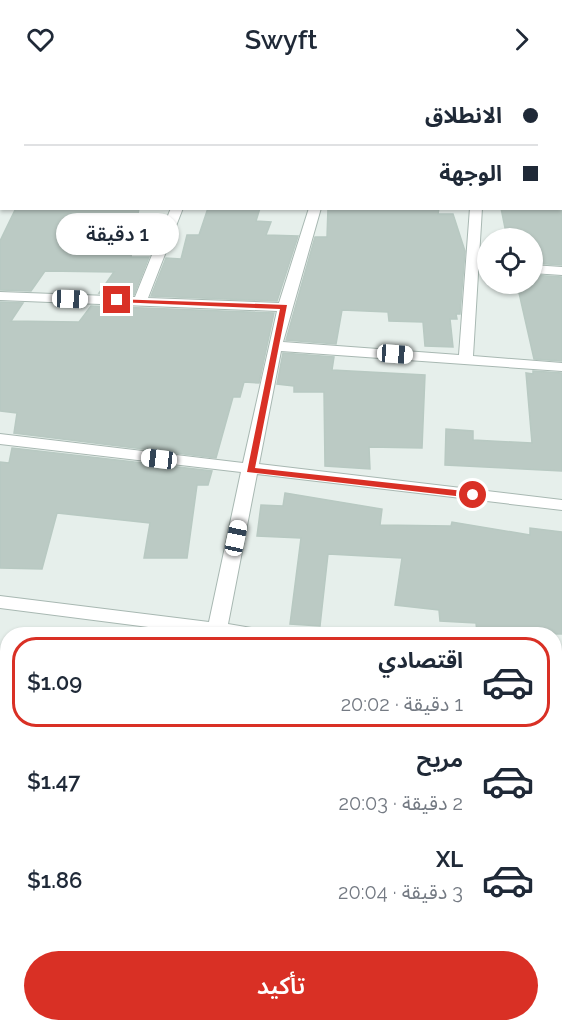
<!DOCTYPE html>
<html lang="ar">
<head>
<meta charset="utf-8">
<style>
  body { margin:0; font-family:Raleway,"Noto Sans Arabic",sans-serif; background:#f6f6f7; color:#1f2937; direction:rtl; height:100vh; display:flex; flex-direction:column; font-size:22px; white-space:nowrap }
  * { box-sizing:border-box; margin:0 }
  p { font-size:20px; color:#747a83 }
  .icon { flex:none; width:33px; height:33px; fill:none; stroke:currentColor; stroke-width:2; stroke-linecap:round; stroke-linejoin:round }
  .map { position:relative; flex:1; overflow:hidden; direction:ltr }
  .panel { position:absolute; left:0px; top:549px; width:562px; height:405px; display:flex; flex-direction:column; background:#fff; border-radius:24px 24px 0 0; box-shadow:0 2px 4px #0004; direction:rtl }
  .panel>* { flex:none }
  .top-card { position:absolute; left:0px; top:0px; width:562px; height:132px; box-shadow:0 2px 4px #0004; direction:rtl; display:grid; align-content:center; height:132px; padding:0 24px; background:#fff }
  .controls { position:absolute; left:477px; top:150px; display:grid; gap:12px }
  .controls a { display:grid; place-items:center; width:66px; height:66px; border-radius:50%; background:#fff; box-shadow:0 2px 4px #0004; font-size:30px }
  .end { position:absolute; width:27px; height:27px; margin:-14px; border:8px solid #d93025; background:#fff; box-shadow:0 0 0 3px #fff }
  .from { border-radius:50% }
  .bubble { position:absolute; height:42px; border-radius:21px; background:#fff; box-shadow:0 2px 4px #0004; font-size:20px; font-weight:600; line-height:42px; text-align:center; direction:rtl }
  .car { position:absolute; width:18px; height:36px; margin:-18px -9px; border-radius:8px; box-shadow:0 0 4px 2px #0007; background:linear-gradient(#fff 24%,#345 0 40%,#fff 0 76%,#345 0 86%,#fff 0) }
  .top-card b { display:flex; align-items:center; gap:21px; height:57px; font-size:22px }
  .top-card b+b { border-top:2px solid #e0e1e3 }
  .top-card i { width:15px; height:15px; background:#1f2937 }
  ul { padding:10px 0 0; list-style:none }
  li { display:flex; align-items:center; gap:18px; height:90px; margin:0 12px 9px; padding:0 12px; border:3px solid transparent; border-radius:24px }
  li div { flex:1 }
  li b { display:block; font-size:22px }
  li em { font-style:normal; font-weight:600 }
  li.on { border-color:#d93025 }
  li>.icon { width:54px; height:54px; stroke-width:1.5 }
  .cta { display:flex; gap:12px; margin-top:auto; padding:12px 24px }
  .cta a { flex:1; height:69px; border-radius:36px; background:#d93025; color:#fff; font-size:24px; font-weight:600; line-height:69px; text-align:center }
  header { display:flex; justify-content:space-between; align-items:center; height:78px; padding:0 24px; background:#fff; font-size:27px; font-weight:600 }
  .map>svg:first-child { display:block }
</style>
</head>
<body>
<header><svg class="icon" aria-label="forward" viewBox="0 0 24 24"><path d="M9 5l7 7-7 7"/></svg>Swyft<svg class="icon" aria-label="heart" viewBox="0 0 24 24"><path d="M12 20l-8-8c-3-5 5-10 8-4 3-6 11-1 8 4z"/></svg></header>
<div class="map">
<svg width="562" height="954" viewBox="0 0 562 954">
  <rect width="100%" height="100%" fill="#e6efeb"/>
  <g fill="#bbcac4" stroke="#b8c9c2" stroke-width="1.5">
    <polygon points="16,130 139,130 131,179 149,179 134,217 99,215 114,194 45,193 31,213 0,212 0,163"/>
    <polygon points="208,130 260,130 256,143 271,144 266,157 298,158 277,223 151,218 166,180 181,181 187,157 199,157"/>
    <polygon points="328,130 439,130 438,136 453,136 465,173 460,236 456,236 457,241 450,241 453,269 425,268 423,244 389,243 388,234 342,232 336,266 286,262 315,159 327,159"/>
    <polygon points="501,130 562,130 562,187 532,185 532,160 507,160"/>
    <polygon points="532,197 562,199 562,283 534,281 517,206 532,206"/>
    <polygon points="0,224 23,225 11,243 79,244 91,228 274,235 259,305 244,304 240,319 233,319 216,380 14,355 17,335 0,333"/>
    <polygon points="283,275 334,279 332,292 425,297 422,370 369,369 370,391 325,388 324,314 294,314 294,308 277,306"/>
    <polygon points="533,293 562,295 562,393 445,387 446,351 473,353 473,362 532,365 526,295 533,296"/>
    <polygon points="12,370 212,393 208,407 197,407 187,480 144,480 150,445 57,435 42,491 0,490 0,384 9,385"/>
    <polygon points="285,415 382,431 380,447 451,448 452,444 530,457 530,450 562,454 562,556 477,555 476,545 440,543 439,532 395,527 402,480 328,476 320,548 290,546 301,460 257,458 261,427 283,428"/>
  </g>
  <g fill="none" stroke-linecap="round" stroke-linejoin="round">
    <g stroke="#a8b8b2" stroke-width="2">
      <g id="minor">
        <polygon points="26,0 36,0 26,2"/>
        <rect x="143" y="0" width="10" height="2"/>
        <rect x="366" y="0" width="10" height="2"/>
        <rect x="0" y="3" width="2" height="6"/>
        <rect x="561" y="33" width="1" height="6"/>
        <rect x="0" y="62" width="2" height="6"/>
        <rect x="561" y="108" width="1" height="6"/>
        <polygon points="0,118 2,118 0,126"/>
        <polygon points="171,130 183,130 148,220 279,225 309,130 321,130 283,264 459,277 470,130 482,130 473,278 562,285 562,293 281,273 259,386 562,422 562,432 257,396 228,546 258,551 260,556 203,556 0,530 0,518 209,544 241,394 0,366 0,356 243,385 277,233 0,222 0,214 135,219"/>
        <polygon points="532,187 562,189 562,197 532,195"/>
        <polygon points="555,595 562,596 562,610 555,609"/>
        <polygon points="0,739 8,740 8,759 0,757"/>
        <polygon points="555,837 562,838 562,860 555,859"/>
        <polygon points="107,946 133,946 131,954 105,954"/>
        <rect x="421" y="946" width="26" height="8"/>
      </g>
    </g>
    <use href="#minor" fill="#fff" fill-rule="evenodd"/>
  </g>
  <polygon fill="#d93025" points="114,221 287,227 255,390 473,414 477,417 473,420 247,394 280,231 117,224"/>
</svg>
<div class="controls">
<a><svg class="icon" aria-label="locate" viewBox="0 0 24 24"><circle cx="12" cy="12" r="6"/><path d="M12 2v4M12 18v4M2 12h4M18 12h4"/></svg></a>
</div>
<i class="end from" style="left:473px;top:417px"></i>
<i class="end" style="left:117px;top:222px"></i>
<div class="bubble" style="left:56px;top:135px;width:123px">1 دقيقة</div>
<i class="car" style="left:70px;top:221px;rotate:92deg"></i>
<i class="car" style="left:395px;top:276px;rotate:94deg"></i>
<i class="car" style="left:159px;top:381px;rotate:277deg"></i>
<i class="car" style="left:236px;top:460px;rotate:12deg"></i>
<div class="top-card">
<b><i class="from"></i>الانطلاق</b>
<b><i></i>الوجهة</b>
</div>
<section class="panel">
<ul>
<li class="on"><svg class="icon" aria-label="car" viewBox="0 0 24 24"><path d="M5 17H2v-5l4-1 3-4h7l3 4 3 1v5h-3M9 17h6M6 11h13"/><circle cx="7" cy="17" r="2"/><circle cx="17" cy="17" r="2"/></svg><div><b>اقتصادي</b><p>1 دقيقة · 20:02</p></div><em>$1.09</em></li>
<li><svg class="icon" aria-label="car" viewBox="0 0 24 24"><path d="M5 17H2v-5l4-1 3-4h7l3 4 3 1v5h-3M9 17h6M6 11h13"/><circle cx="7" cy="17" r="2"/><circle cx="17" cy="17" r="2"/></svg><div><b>مريح</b><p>2 دقيقة · 20:03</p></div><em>$1.47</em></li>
<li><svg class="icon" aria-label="car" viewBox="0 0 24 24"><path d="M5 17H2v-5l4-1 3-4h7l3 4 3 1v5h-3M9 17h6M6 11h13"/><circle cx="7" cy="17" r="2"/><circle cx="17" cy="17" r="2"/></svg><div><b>XL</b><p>3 دقيقة · 20:04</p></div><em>$1.86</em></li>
</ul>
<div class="cta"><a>تأكيد</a></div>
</section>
</div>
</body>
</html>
